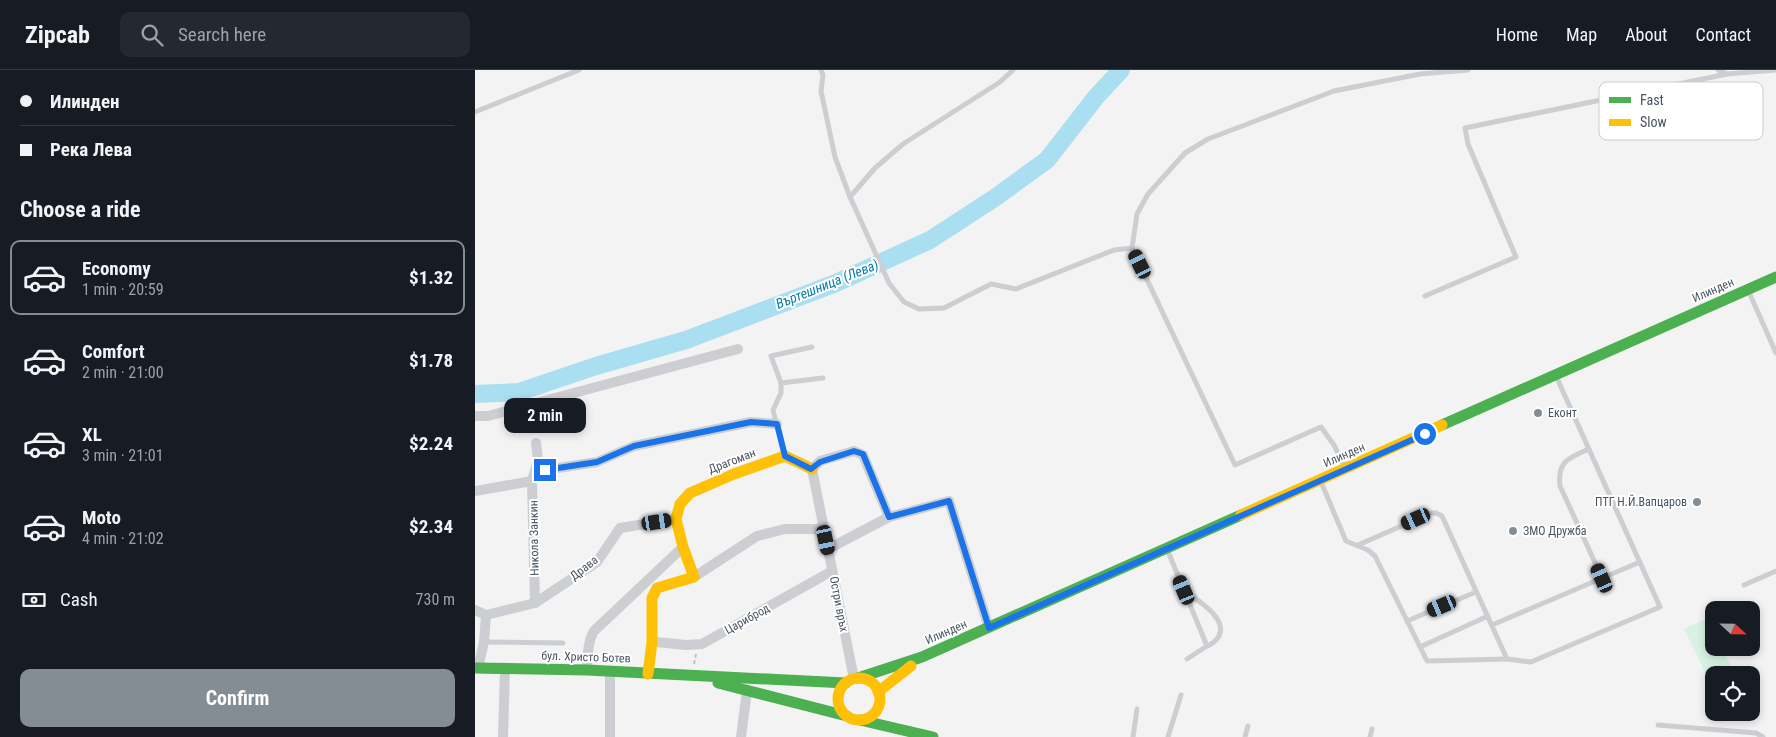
<!DOCTYPE html>
<html lang="en">
<head>
<meta charset="utf-8">
<style>
  body { margin:0; font-family:"Roboto Condensed",sans-serif; background:#242831; color:#f1f3f6; height:100vh; display:flex; flex-direction:column; font-size:19px; white-space:nowrap }
  * { box-sizing:border-box; margin:0 }
  p { font-size:16px; color:#9ea1a6 }
  .icon { flex:none; width:28px; height:28px; fill:none; stroke:currentColor; stroke-width:2; stroke-linecap:round; stroke-linejoin:round }
  .map { position:relative; flex:1; overflow:hidden }
  .panel { display:flex; flex-direction:column; background:#171b24; width:475px }
  .panel>* { flex:none }
  .banner { display:grid; align-content:center; height:110px; padding:0 20px; background:#171b24 }
  .needle { width:32px; rotate:112deg }
  .fabs { position:absolute; left:1230px; top:531px; display:grid; gap:10px }
  .fabs a { display:grid; place-items:center; width:55px; height:55px; border-radius:10px; background:#171b24; box-shadow:0 2px 8px #0003; font-size:25px }
  .end { position:absolute; width:22px; height:22px; margin:-11px; border:6px solid #1a73e8; background:#fff; box-shadow:0 0 0 2px #fff }
  .from { border-radius:50% }
  .bubble { position:absolute; height:35px; border-radius:10px; background:#171b24; box-shadow:0 2px 8px #0003; font-size:16px; font-weight:700; line-height:35px; text-align:center }
  .car { position:absolute; width:15px; height:30px; margin:-15px -8px; border-radius:6px; box-shadow:0 0 4px 1px #0007; background:linear-gradient(#222 24%,#8ab4d8 0 40%,#222 0 76%,#8ab4d8 0 86%,#222 0) }
  .banner b { display:flex; align-items:center; gap:18px; height:48px; font-size:19px }
  .banner b+b { border-top:1px solid #363941 }
  .banner i { width:12px; height:12px; background:#f1f3f6 }
  ul { padding:0; list-style:none }
  li { display:flex; align-items:center; gap:15px; height:75px; margin:0 10px 8px; padding:0 10px; border:2px solid transparent; border-radius:10px }
  li div { flex:1 }
  li b { display:block; font-size:19px }
  li em { font-style:normal; font-weight:700 }
  li.active { border-color:#848c94 }
  li>.icon { width:45px; height:45px; stroke-width:1.5 }
  h2 { padding:0 20px; font-size:22px; line-height:60px }
  .pay { display:flex; align-items:center; gap:12px; height:55px; padding:0 20px; font-size:19px }
  .pay p { margin-inline-start:auto }
  .action { display:flex; gap:10px; margin-top:auto; padding:10px 20px }
  .action a { flex:1; height:58px; border-radius:10px; background:#848c94; color:#fff; font-size:20px; font-weight:700; line-height:58px; text-align:center }
  header { display:flex; align-items:center; gap:30px; box-sizing:border-box; height:70px; padding:0 25px; background:#171b24; border-bottom:1px solid #363941 }
  header strong { font-size:24px }
  nav { display:flex; gap:28px; margin-inline-start:auto; font-size:18px }
  .search { width:350px; height:45px; background:#242831; display:flex; align-items:center; gap:12px; box-sizing:border-box; padding:0 18px; border-radius:10px; color:#9ea1a6; font-size:19px }
  main { display:flex; flex:1; min-height:0 }
  .map>svg:first-child { display:block }
</style>
</head>
<body>
<header>
<strong>Zipcab</strong>
<div class="search"><svg class="icon" aria-label="search" viewBox="0 0 24 24"><circle cx="10" cy="10" r="6"/><path d="M15 15l6 6"/></svg>Search here</div>
<nav><a>Home</a><a>Map</a><a>About</a><a>Contact</a></nav>
</header>
<main>
<section class="panel">
<div class="banner">
<b><i class="from"></i>Илинден</b>
<b><i></i>Река Лева</b>
</div>
<h2>Choose a ride</h2>
<ul>
<li class="active"><svg class="icon" aria-label="car" viewBox="0 0 24 24"><path d="M5 17H2v-5l4-1 3-4h7l3 4 3 1v5h-3M9 17h6M6 11h13"/><circle cx="7" cy="17" r="2"/><circle cx="17" cy="17" r="2"/></svg><div><b>Economy</b><p>1 min · 20:59</p></div><em>$1.32</em></li>
<li><svg class="icon" aria-label="car" viewBox="0 0 24 24"><path d="M5 17H2v-5l4-1 3-4h7l3 4 3 1v5h-3M9 17h6M6 11h13"/><circle cx="7" cy="17" r="2"/><circle cx="17" cy="17" r="2"/></svg><div><b>Comfort</b><p>2 min · 21:00</p></div><em>$1.78</em></li>
<li><svg class="icon" aria-label="car" viewBox="0 0 24 24"><path d="M5 17H2v-5l4-1 3-4h7l3 4 3 1v5h-3M9 17h6M6 11h13"/><circle cx="7" cy="17" r="2"/><circle cx="17" cy="17" r="2"/></svg><div><b>XL</b><p>3 min · 21:01</p></div><em>$2.24</em></li>
<li><svg class="icon" aria-label="car" viewBox="0 0 24 24"><path d="M5 17H2v-5l4-1 3-4h7l3 4 3 1v5h-3M9 17h6M6 11h13"/><circle cx="7" cy="17" r="2"/><circle cx="17" cy="17" r="2"/></svg><div><b>Moto</b><p>4 min · 21:02</p></div><em>$2.34</em></li>
</ul>
<div class="pay"><svg class="icon" aria-label="cash" viewBox="0 0 24 24"><path d="M3 7h18v10H3z"/><circle cx="12" cy="12" r="2"/></svg>Cash<p>730 m</p></div>
<div class="action"><a>Confirm</a></div>
</section>
<div class="map">
<svg width="1301" height="667" viewBox="0 0 1301 667">
  <rect width="100%" height="100%" fill="#f3f3f3"/>
  <polygon fill="#d7f2e3" points="1239,545 1239,578 1247,578 1260,605 1239,605 1239,620 1209,559"/>
  <g fill="none" stroke-linecap="round" stroke-linejoin="round">
    <polyline stroke="#aadff2" stroke-width="18" points="0,324 44,322 121,296 211,270 361,213 455,170 521,127 572,90 621,27 646,0"/>
    <polyline stroke="#bac6c3" stroke-width="2" stroke-dasharray="4 2.5" stroke-linecap="butt" points="219,594 221,584"/>
    <g stroke="#ccced2" stroke-width="5">
      <polyline points="346,0 348,5 346,21 360,87 375,127 414,213 429,232 444,239 469,238 516,214 541,219 639,180 657,178 760,395 846,357 859,375 870,398"/>
      <polyline points="1243,0 1252,4 1301,0"/>
      <polyline points="0,42 104,0"/>
      <polyline points="375,127 400,98 428,74 525,12 538,0"/>
      <polyline points="657,178 662,144 673,124 710,83 733,69 859,21 945,4 993,0"/>
      <polyline points="1273,220 1301,283"/>
      <polyline points="950,226 1041,187 993,74 990,58 1252,4"/>
      <polyline points="306,313 348,308"/>
      <path d="M1114 379C1094 388 1082 391 1085 416L1127 508"/>
      <polyline points="309,384 298,340 306,323 306,313 296,286 337,277"/>
      <polyline points="846,412 871,471 893,480 900,486 952,591 1032,589"/>
      <polyline points="883,475 956,443 961,443 967,446 1032,589 1056,592 1185,537 1081,306"/>
      <path d="M692 479 732 576C738 574 741 571 744 566 753 548 722 530 709 520"/>
      <polyline points="1269,515 1301,501"/>
      <polyline points="932,551 1001,522"/>
      <polyline points="1017,555 1165,492"/>
      <polyline points="9,572 88,573"/>
      <polyline points="945,577 1013,546"/>
      <polyline points="712,589 732,576"/>
      <polyline points="1183,655 1281,663 1288,667"/>
      <polyline points="658,667 662,639"/>
      <polyline points="693,667 706,625"/>
      <polyline points="770,667 773,656"/>
      <polyline points="895,667 897,659"/>
    </g>
    <g stroke="#ccced2" stroke-width="10">
      <polyline points="0,346 13,346 263,279"/>
      <polyline points="0,421 57,411 70,400 122,392 159,376 276,352 302,354"/>
      <polyline points="353,479 414,447"/>
      <polyline points="219,507 282,466 310,459 349,459"/>
      <polyline points="60,533 57,411 63,390 61,373"/>
      <polyline points="0,540 11,545 9,572 3,598"/>
      <polyline points="11,545 60,533 122,492 145,458 201,449"/>
      <polyline points="181,572 211,575 227,574 357,501"/>
      <path d="M112 600C113 587 112 573 119 561L208 477"/>
      <polyline points="379,609 337,399 345,391 379,381 388,385 414,447 474,431 514,558"/>
      <polyline points="28,667 30,598"/>
      <polyline points="135,667 135,601"/>
      <polyline points="266,667 272,621"/>
    </g>
    <g stroke="#4caf50" stroke-width="11">
      <polyline points="967,355 1301,207"/>
      <polyline points="0,598 112,600 371,613"/>
      <polyline points="383,608 447,587 766,445"/>
      <polyline points="243,613 372,646"/>
      <polyline points="385,650 458,667"/>
    </g>
    <g stroke="#ffc107" stroke-width="11">
      <polyline points="766,445 967,355"/>
      <polyline points="173,604 177,572 177,528 182,518 219,507 208,477 201,449 205,434 215,423 259,404 310,386 337,399"/>
      <circle cx="384" cy="629" r="21"/>
      <polyline points="403,622 436,596"/>
    </g>
  </g>
  <g fill="none" stroke-linecap="round" stroke-linejoin="round">
    <polyline stroke="#1a73e8" stroke-width="6" points="70,400 122,392 159,376 276,352 302,354 310,386 336,399 345,392 379,381 388,384 414,447 474,431 514,558 950,364"/>
  </g>
  <g fill="#848c94" stroke="#fff" stroke-width="2">
    <circle cx="1063" cy="343" r="5"/>
    <circle cx="1222" cy="432" r="5"/>
    <circle cx="1038" cy="461" r="5"/>
  </g>
  <g text-anchor="middle" stroke-width="4" stroke-linejoin="round" paint-order="stroke">
    <g font-size="12" fill="#485461" stroke="#fff">
      <text transform="translate(1238 220) rotate(-24)" y="4">Илинден</text>
      <text transform="translate(869 385) rotate(-24)" y="4">Илинден</text>
      <text transform="translate(257 391) rotate(-21)" y="4">Драгоман</text>
      <text transform="translate(59 468) rotate(-91)" y="4">Никола Занкин</text>
      <text transform="translate(109 498) rotate(-38)" y="4">Драва</text>
      <text transform="translate(364 534) rotate(79)" y="4">Остри връх</text>
      <text transform="translate(272 549) rotate(-29)" y="4">Цариброд</text>
      <text transform="translate(471 562) rotate(-24)" y="4">Илинден</text>
      <text transform="translate(111 587) rotate(2)" y="4">бул. Христо Ботев</text>
    </g>
    <g font-size="12" fill="#485461" stroke="#fff" text-anchor="start">
      <text x="1073" y="347">Еконт</text>
      <text x="1212" y="436" text-anchor="end">ПТГ Н.Й.Вапцаров</text>
      <text x="1048" y="465">ЗМО Дружба</text>
    </g>
    <g font-size="14" font-style="italic" fill="#067ca6" stroke="#fff">
      <text transform="translate(352 214) rotate(-22)" y="5">Въртешница (Лева)</text>
    </g>
  </g>
  <rect x="1124" y="12" width="164" height="58" rx="8" fill="#fff" stroke="#c8ccd0" stroke-width="1"/>
  <rect x="1134" y="27" width="22" height="6" fill="#4caf50"/>
  <rect x="1134" y="49" width="22" height="7" fill="#ffc107"/>
  <g font-size="14" fill="#485461">
    <text x="1165" y="35">Fast</text>
    <text x="1165" y="57">Slow</text>
  </g>
</svg>
<div class="fabs">
<a><svg class="needle" viewBox="-14 -14 28 28"><path d="M0-13l5 13h-10z" fill="#e53935"/><path d="M0 13l5-13h-10z" fill="#9ea1a6"/></svg></a>
<a><svg class="icon" aria-label="locate" viewBox="0 0 24 24"><circle cx="12" cy="12" r="6"/><path d="M12 2v4M12 18v4M2 12h4M18 12h4"/></svg></a>
</div>
<i class="end from" style="left:950px;top:364px"></i>
<i class="end" style="left:70px;top:400px"></i>
<div class="bubble" style="left:29px;top:328px;width:82px">2 min</div>
<i class="car" style="left:665px;top:194px;rotate:334deg"></i>
<i class="car" style="left:941px;top:449px;rotate:246deg"></i>
<i class="car" style="left:182px;top:452px;rotate:81deg"></i>
<i class="car" style="left:351px;top:470px;rotate:168deg"></i>
<i class="car" style="left:1127px;top:508px;rotate:336deg"></i>
<i class="car" style="left:709px;top:520px;rotate:337deg"></i>
<i class="car" style="left:967px;top:536px;rotate:247deg"></i>
</div>
</main>
</body>
</html>
